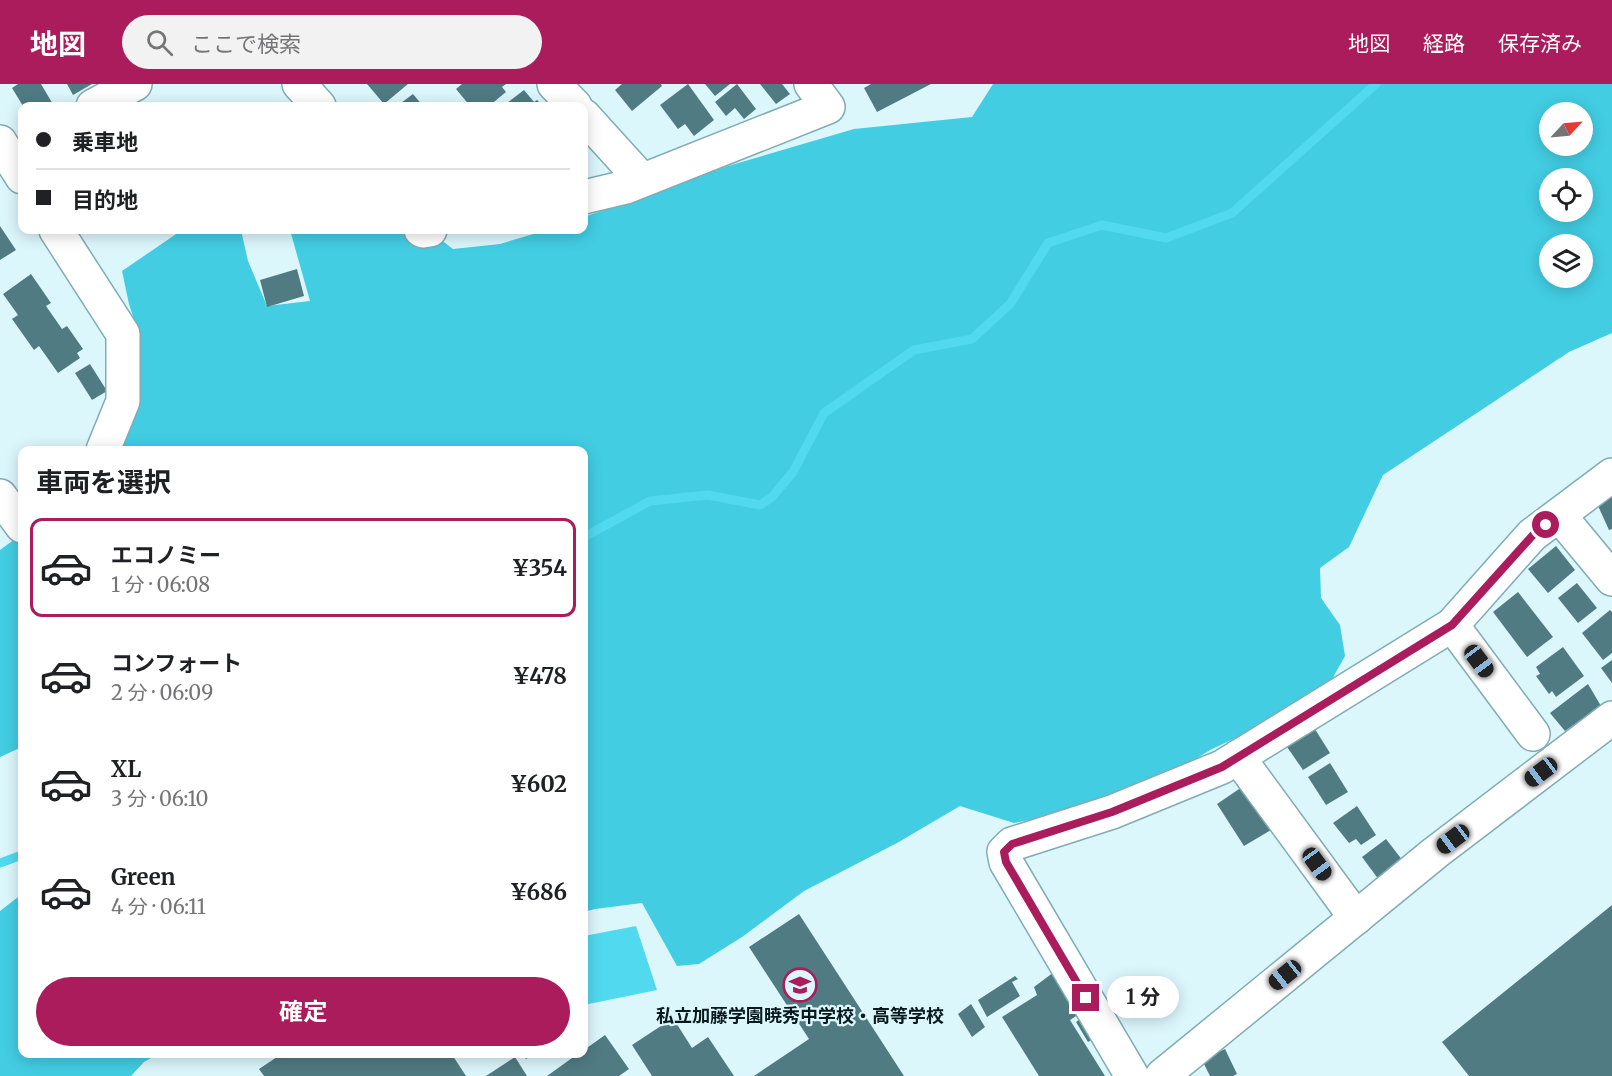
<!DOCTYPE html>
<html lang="ja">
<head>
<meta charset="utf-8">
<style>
  body { margin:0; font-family:Merriweather,"Noto Sans JP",serif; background:#f2f2f2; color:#202124; height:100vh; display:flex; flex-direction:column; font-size:22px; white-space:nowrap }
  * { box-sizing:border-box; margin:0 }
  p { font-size:20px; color:#757577 }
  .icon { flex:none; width:33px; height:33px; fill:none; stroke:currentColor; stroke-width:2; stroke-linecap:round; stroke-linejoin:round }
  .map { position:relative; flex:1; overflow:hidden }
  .details { position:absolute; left:18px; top:362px; width:570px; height:612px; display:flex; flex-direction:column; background:#fff; border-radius:12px; box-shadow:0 3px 15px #0003 }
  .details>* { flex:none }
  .banner { position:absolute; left:18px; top:18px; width:570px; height:132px; border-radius:12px; box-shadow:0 3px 15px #0003; display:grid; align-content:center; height:132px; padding:0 18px; background:#fff }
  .needle { width:39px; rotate:64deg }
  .buttons { position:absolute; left:1539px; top:18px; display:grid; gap:12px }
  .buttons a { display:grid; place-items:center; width:54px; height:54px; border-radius:50%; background:#fff; box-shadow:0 3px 15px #0003; font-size:30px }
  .end { position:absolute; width:27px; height:27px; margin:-14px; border:8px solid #aa1c5b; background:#fff; box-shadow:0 0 0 3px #fff }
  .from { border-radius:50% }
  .bubble { position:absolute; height:42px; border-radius:21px; background:#fff; box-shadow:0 3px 15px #0003; font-size:20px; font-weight:700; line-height:42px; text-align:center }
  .car { position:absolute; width:18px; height:36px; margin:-18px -9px; border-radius:8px; box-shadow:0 0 4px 2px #0007; background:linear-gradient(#222 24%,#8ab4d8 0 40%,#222 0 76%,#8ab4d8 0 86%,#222 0) }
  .banner b { display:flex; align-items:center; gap:21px; height:57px; font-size:22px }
  .banner b+b { border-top:2px solid #e0e0e0 }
  .banner i { width:15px; height:15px; background:#202124 }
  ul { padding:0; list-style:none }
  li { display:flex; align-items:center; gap:18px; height:99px; margin:0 12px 9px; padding:0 6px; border:3px solid transparent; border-radius:12px }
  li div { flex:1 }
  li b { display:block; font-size:22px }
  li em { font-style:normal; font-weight:700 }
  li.current { border-color:#aa1c5b }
  li>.icon { width:54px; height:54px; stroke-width:1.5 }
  h2 { padding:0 18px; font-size:27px; line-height:72px }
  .primary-button { display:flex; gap:12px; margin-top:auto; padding:12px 18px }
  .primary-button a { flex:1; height:69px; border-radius:36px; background:#aa1c5b; color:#fff; font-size:24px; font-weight:700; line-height:69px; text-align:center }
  header { display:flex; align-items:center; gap:36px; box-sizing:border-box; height:84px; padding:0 30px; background:#aa1c5b; color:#fff }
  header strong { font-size:28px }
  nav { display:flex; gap:33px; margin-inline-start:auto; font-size:21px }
  .search { width:420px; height:54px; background:#f2f2f2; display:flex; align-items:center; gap:15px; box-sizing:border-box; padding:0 21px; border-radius:33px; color:#757577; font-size:22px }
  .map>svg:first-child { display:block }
</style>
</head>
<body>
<header>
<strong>地図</strong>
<div class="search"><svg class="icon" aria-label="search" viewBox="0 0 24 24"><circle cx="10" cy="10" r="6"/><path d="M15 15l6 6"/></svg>ここで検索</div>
<nav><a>地図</a><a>経路</a><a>保存済み</a></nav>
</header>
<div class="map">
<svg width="1612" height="992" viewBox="0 0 1612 992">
  <rect width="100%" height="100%" fill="#dcf7fc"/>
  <g fill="#42cde3" fill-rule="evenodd">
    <path d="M993 0H1612V249L1569 268 1383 391 1349 463 1320 484 1321 514 1340 541 1345 572 1331 597 1283 632 1210 666 1166 694 1117 719 1014 739 960 722 897 759 804 807 742 853 699 880 677 882 642 819 595 825 584 828V366H113L136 242 129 220 122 187 182 146H241L248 177 267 222 310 217 290 146H428L453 165 500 160 547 146H584V133L728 82 854 45 972 33ZM1550 28H1582V62H1550ZM1550 94H1582V128H1550ZM1550 160H1582V194H1550Z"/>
    <polygon points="22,450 22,663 0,673 0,466"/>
    <polygon points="22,810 22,969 160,969 144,978 131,992 0,992 0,827"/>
  </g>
  <polygon fill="#51d9ef" points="636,842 657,906 584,921 584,852"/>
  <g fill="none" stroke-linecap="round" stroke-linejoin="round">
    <g stroke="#51d9ef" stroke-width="9">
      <polyline points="584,453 650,417 708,411 760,421 772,413 793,388 824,329 914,266 972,255 1010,220 1048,159 1102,141 1166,154 1232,129 1376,0"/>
      <polyline points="0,779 22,771"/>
    </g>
  </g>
  <g fill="#507b83">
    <polygon points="18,0 41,0 54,22 23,22 12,4"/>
    <polygon points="67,0 92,0 73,11"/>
    <polygon points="367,0 408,0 384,20"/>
    <polygon points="462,0 506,0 502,3 506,8 489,22 470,22 456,5"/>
    <polygon points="622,0 661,0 662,2 632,27 615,6"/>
    <polygon points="688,0 714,36 694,52 685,40 678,45 660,21"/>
    <polygon points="705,0 730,0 715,12"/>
    <polygon points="737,0 756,25 744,35 735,24 726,32 715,18"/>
    <polygon points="760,0 782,0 790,10 776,20"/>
    <polygon points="871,0 931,0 877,28 864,4"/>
    <polygon points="524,6 534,18 537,16 543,22 503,22"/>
    <polygon points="413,10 423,22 397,22"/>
    <polygon points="0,142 16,166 0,176"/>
    <polygon points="297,185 304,212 267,223 260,196"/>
    <polygon points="31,190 51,219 46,222 62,245 67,242 83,265 77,269 80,274 58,289 39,262 34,266 12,235 18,231 3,210"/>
    <polygon points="90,280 107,307 92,316 75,289"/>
    <polygon points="1612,405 1612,445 1609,446 1594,413"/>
    <polygon points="1556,462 1575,486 1548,509 1528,485"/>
    <polygon points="1577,499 1597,524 1578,539 1558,514"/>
    <polygon points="1518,508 1553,553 1527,573 1493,528"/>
    <polygon points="1610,526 1612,528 1612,569 1603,576 1582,549"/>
    <polygon points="1563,563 1584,592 1556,613 1552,607 1549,610 1536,592 1540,590 1536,583"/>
    <polygon points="1612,576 1612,599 1601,584"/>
    <polygon points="1588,600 1601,622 1565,647 1550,629"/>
    <polygon points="1313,642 1330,669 1303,686 1285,660"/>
    <polygon points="1330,679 1348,708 1326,721 1308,693"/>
    <polygon points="1242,703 1271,746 1244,762 1217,720"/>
    <polygon points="1357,722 1376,751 1361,761 1356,755 1349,759 1333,739"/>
    <polygon points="1386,755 1403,777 1379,796 1362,773"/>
    <polygon points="1612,821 1612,992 1469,992 1442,958"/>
    <polygon points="799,830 904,992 754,992 809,955 749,863"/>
    <polygon points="1054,888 1081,929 1070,936 1105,992 1039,992 1002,933 1037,911 1034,903"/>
    <polygon points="1015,892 1018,895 1012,898 1020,912 987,933 978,916"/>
    <polygon points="971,920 985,943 972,953 958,930"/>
    <polygon points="1083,933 1097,953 1088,958 1076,938"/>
    <polygon points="673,934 692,964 708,953 734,992 652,992 632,961"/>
    <polygon points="605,951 629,985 619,992 547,992 579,969 584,969 584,966"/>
    <polygon points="1225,965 1237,990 1233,992 1210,992 1202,976"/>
    <polygon points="283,969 451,969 466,992 264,992 259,985"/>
    <polygon points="522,969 536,969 526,975"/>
    <polygon points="515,973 527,992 486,992"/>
  </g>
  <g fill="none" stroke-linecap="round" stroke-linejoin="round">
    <g stroke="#80acb4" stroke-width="36">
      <g id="minor">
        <polyline points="299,0 319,22"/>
        <polyline points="554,0 575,22"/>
        <polyline points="93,22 135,0"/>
        <polyline points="584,32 642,96"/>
        <polyline points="0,58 22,93"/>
        <polyline points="584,113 626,103 828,23 811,0"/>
        <polyline points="56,146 123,250 123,317 103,366"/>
        <polyline points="421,146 423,147 430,146"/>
        <polyline points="0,412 22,442"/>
        <polyline points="1559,431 1612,495"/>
        <polyline points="1452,541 1533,650"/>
        <polyline points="1238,673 1356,834"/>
        <polyline points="1132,992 1006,778 1004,768 1012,760 1112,728 1222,683 1452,541 1532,451 1612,391"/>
        <polyline points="1162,992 1435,769 1612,634"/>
      </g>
    </g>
    <use href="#minor" stroke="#fff" stroke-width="33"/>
  </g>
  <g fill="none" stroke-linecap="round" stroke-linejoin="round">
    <polyline stroke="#aa1c5b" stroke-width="8" points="1086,914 1006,778 1004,768 1012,760 1112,728 1222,683 1452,541 1533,451 1546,441"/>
  </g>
  <defs>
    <g id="school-ring" transform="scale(1.725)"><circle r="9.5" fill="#dcf7fc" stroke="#aa1c5b" stroke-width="1.5"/><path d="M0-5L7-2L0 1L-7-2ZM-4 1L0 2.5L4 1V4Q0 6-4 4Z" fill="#aa1c5b"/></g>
  </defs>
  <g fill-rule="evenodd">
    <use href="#school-ring" x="800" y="901"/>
  </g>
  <g text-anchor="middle" stroke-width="4.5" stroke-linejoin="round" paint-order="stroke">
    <g font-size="18" font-weight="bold" fill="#091a1d" stroke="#dcf7fc">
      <text x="800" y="938">私立加藤学園暁秀中学校・高等学校</text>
    </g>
  </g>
</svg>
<div class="buttons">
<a><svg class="needle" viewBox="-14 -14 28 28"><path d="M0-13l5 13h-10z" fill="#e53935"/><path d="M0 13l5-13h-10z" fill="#757577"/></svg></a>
<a><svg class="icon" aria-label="locate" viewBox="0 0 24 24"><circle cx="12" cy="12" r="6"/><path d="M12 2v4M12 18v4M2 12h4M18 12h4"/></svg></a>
<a><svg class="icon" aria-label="layers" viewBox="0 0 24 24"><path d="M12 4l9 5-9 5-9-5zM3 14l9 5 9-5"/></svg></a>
</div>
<i class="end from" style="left:1546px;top:441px"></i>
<i class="end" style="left:1086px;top:914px"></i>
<div class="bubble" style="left:1107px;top:892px;width:72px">1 分</div>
<i class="car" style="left:1479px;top:577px;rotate:143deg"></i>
<i class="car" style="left:1541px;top:688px;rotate:233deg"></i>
<i class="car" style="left:1453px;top:755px;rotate:233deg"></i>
<i class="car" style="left:1317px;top:780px;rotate:144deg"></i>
<i class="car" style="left:1285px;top:891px;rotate:231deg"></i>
<div class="banner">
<b><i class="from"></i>乗車地</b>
<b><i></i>目的地</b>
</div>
<section class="details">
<h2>車両を選択</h2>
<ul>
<li class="current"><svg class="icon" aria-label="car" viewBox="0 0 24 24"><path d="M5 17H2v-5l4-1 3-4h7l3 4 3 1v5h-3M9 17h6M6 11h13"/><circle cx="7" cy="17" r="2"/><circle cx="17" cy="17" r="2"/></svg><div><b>エコノミー</b><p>1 分 · 06:08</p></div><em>¥354</em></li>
<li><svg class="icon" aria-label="car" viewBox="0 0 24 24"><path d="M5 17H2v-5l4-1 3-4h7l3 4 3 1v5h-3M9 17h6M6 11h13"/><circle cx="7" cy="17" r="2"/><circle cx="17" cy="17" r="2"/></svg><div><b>コンフォート</b><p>2 分 · 06:09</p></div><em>¥478</em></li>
<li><svg class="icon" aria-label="car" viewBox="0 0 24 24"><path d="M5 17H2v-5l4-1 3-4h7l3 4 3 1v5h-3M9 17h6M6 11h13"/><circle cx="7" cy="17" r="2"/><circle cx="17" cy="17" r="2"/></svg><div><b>XL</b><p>3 分 · 06:10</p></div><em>¥602</em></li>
<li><svg class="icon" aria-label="car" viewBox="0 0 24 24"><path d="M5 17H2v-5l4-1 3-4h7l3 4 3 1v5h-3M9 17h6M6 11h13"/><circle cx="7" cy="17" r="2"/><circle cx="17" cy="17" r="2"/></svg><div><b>Green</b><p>4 分 · 06:11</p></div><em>¥686</em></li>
</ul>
<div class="primary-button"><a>確定</a></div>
</section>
</div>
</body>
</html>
